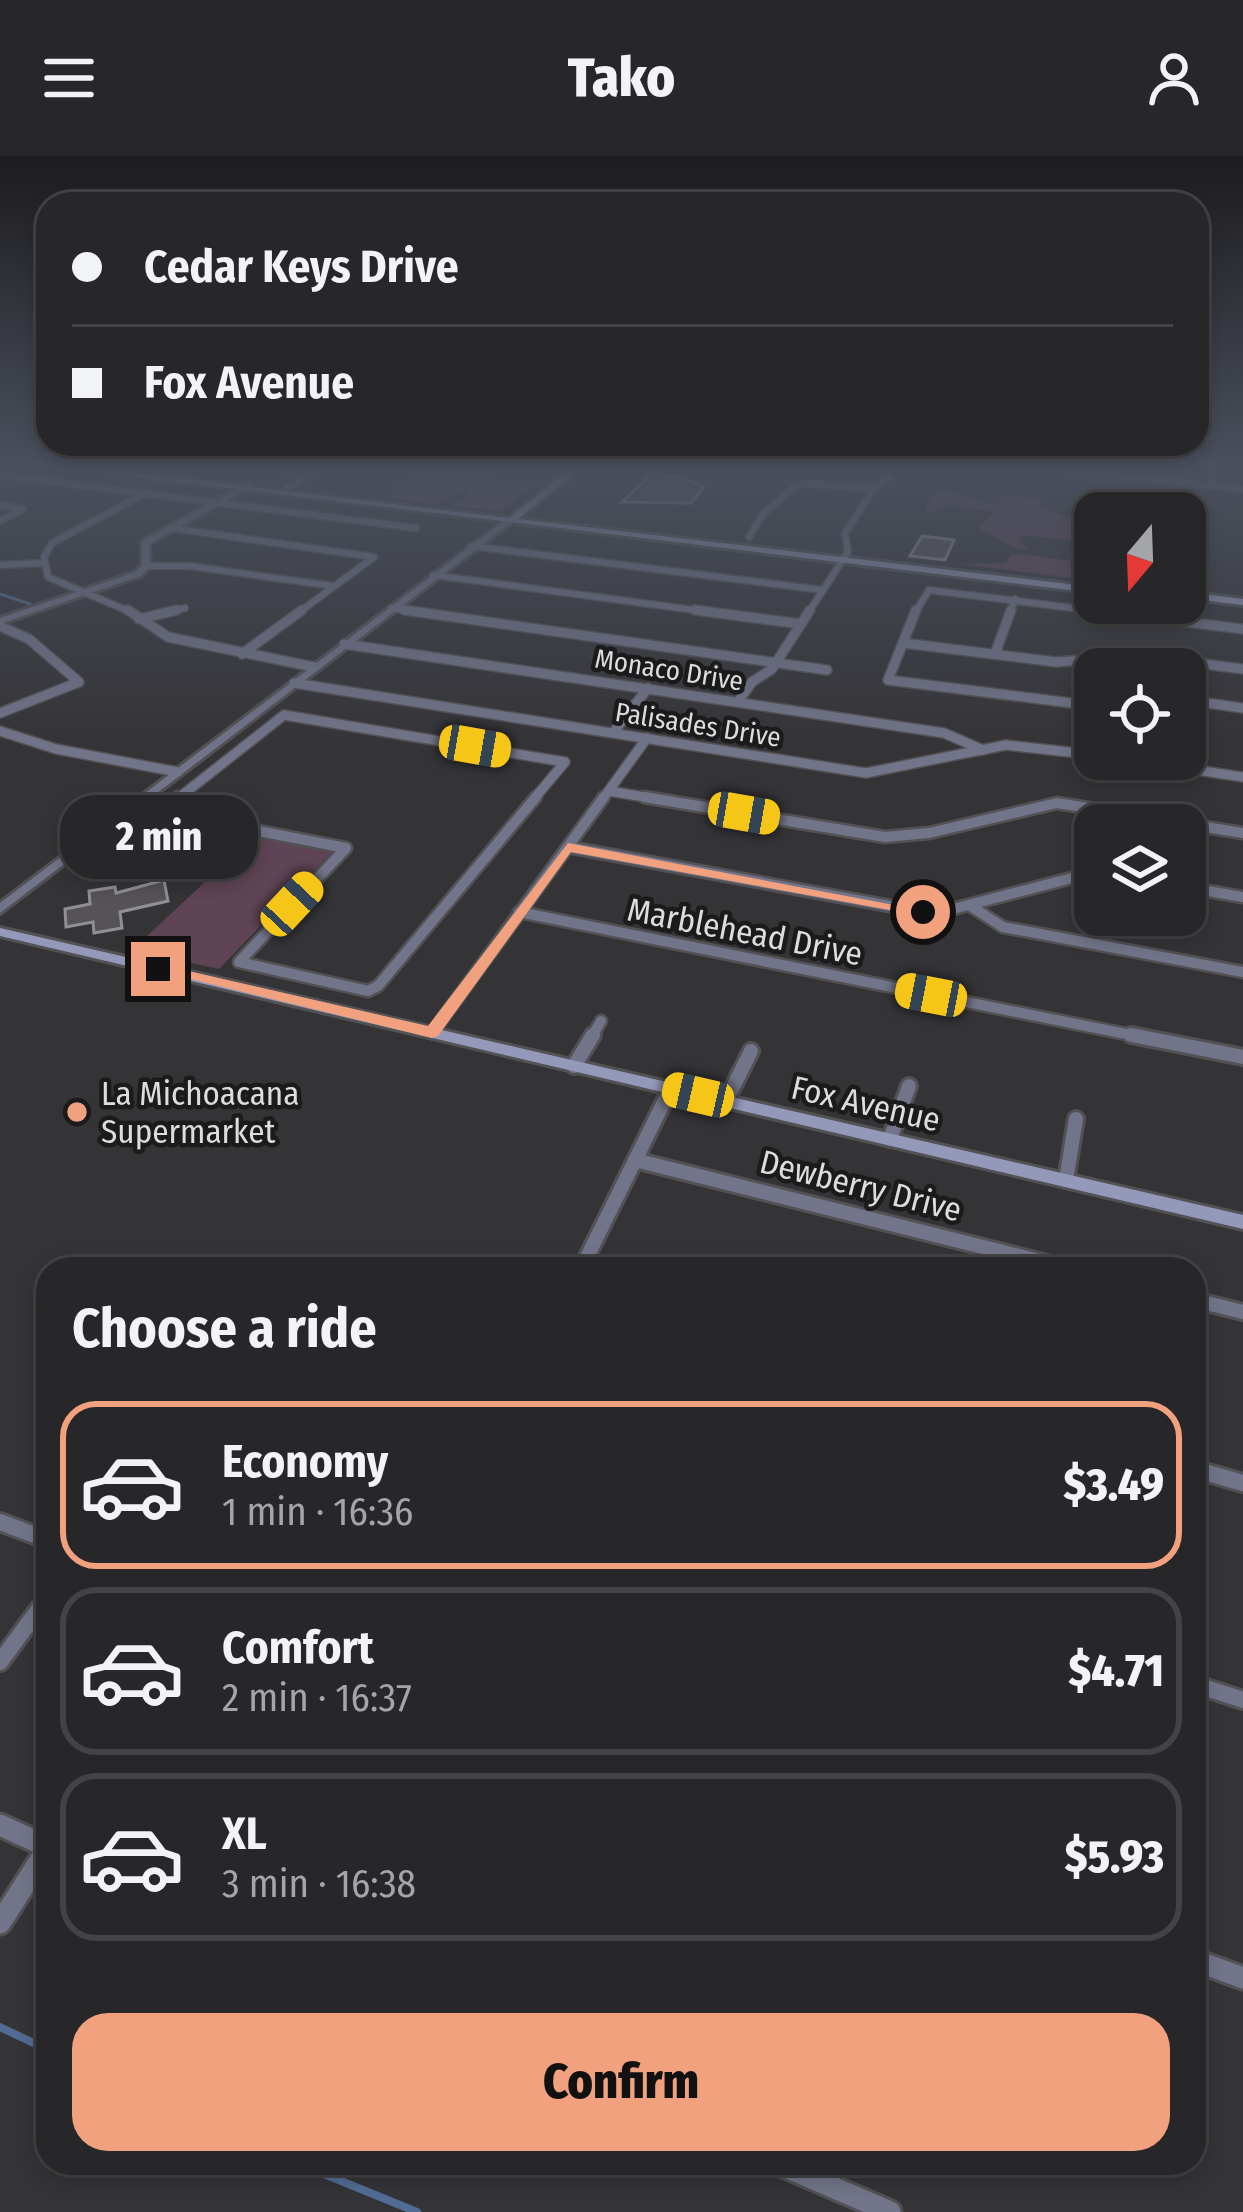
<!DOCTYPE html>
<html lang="en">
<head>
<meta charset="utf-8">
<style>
  body { margin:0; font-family:"Fira Sans Condensed",sans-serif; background:#2f2e30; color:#f1f3f6; height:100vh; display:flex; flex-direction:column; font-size:45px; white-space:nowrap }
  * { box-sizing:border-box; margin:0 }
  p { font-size:39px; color:#a4a5a8 }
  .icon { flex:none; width:66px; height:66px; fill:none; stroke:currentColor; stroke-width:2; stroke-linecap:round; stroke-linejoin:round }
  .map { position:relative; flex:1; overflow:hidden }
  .drawer { position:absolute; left:36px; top:1101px; width:1170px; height:918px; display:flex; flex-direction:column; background:#272628; border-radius:36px; box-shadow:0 6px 18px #0003,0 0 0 3px #434345 }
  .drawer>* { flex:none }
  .top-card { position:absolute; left:36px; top:36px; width:1173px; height:264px; border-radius:36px; box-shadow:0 6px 18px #0003,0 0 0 3px #434345; display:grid; align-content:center; height:264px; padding:0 36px; background:#272628 }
  .needle { width:78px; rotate:199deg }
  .controls { position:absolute; left:1074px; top:336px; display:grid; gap:24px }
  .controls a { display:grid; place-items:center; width:132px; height:132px; border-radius:24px; background:#272628; box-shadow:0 6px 18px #0003,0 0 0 3px #434345; font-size:60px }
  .end { position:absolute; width:54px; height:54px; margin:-27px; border:15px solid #f1a17d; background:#111; box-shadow:0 0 0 6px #111 }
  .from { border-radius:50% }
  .bubble { position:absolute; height:84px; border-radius:36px; background:#272628; box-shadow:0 6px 18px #0003,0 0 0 3px #434345; font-size:39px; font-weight:800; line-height:84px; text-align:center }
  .car { position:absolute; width:36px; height:72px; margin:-36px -18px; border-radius:15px; box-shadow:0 0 9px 3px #0007; background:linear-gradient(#f5c518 24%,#345 0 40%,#f5c518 0 76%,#345 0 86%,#f5c518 0) }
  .top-card b { display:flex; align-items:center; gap:42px; height:114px; font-size:45px }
  .top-card b+b { border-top:3px solid #434345 }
  .top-card i { width:30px; height:30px; background:#f1f3f6 }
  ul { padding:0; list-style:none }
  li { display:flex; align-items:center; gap:36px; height:168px; margin:0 24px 18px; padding:0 12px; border:6px solid #434345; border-radius:36px }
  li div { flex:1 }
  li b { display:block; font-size:45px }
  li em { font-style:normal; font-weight:800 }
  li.selected { border-color:#f1a17d }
  li>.icon { width:108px; height:108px; stroke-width:1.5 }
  h2 { padding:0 36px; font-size:54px; line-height:144px }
  .action { display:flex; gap:24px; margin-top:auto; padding:24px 36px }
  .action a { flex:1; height:138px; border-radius:36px; background:#f1a17d; color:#111; font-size:48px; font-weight:800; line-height:138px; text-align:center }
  header { display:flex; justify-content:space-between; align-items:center; height:156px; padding:0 36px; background:#272628; font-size:54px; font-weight:800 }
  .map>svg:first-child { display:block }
</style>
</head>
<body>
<header><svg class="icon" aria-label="menu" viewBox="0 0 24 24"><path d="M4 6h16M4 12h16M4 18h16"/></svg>Tako<svg class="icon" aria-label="person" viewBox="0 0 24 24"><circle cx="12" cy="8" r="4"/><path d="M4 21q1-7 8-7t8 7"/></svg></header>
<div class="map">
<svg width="1243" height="2056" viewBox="0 0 1243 2056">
  <rect width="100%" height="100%" fill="#343336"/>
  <g fill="#5e4454">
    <polygon points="375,308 545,323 499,355 451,350 468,338 467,332 436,348 347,337 384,341 418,315 426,314"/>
    <polygon points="944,334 997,350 1004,339 1043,344 1037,348 1041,352 1082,364 1075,385 1022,379 1019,384 1029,394 1017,393 978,372 994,356 949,348 936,356 925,355 932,337"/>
    <polygon points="1012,397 1087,407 1095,410 1095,425 960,408 1006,407"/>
    <polygon points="147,659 333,695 219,813 132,794 222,710 111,687"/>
  </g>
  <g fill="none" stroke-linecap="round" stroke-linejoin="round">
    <polyline stroke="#516c94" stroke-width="3" points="0,438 30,448"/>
    <g stroke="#516c94" stroke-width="8">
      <polyline points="0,1871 48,1894"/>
      <polyline points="297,2007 417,2056"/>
    </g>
  </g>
  <g fill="#565356" stroke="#918f92" stroke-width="3">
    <polygon points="652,318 679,321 704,331 691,347 622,346"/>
    <polygon points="922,380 954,384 945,404 910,400"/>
    <polygon points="164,724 168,745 120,756 122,772 94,777 93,766 66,771 65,753 90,748 89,735 115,731 116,737"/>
  </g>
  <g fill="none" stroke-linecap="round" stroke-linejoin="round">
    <g stroke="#525154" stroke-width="9">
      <g id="minor-far5">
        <polyline points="228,308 311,318"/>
        <polyline points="1007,308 1243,333"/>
        <polyline points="1210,308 1212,330"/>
        <polyline points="110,317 128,308"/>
        <polyline points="0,319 416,372"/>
        <polyline points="287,332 328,308"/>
        <polyline points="0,349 23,353 0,365"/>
        <polyline points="171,372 374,401 298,457"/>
        <polyline points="749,381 763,358 799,327 875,333"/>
        <polyline points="471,390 823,434"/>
        <polyline points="0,409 44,407"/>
        <polyline points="146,410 190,410 333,430"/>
        <polyline points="433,419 717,457"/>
        <polyline points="391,452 425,457"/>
        <polyline points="133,457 48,421 44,401 52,387 146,337"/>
        <polyline points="165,457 185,452"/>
        <polyline points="808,457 848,396 845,377 876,330 890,321"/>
        <polyline points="915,457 929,434 1113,457"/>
        <polyline points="1010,457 1015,443"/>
      </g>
    </g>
    <g stroke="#525154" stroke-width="12">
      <g id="minor-far4">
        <polyline points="128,454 168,481 314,511"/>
        <polyline points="404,454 827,514"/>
        <polyline points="695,454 801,468"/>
        <polyline points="916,454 888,524 1095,550"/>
        <polyline points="1089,454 1243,473"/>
        <polyline points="139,463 177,454"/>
        <polyline points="0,470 29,483 79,526 0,557"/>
        <polyline points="903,487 1056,506 1142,500 1243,513"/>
        <polyline points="344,488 944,577 983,594"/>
        <polyline points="242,498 302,454"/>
        <polyline points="995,498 1011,454"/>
        <polyline points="294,527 866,617 1006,589 1095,599"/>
        <polyline points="1185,544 1243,552"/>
        <polyline points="738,546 752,526 772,513 810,454"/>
        <polyline points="0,575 56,593 178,616"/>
        <polyline points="613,577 648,532"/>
        <polyline points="1123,603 1243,621"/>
        <polyline points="609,635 662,644"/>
        <polyline points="176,644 284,559 565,606 533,644"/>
        <polyline points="602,644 647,582"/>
      </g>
    </g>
    <g stroke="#525154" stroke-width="15">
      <g id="minor-far3">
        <polyline points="178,641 165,657 346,692 239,806 368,835 378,830 536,641"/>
        <polyline points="644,641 885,681 929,677 1057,647 1243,677"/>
        <polyline points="568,691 923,756 949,754 1095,716"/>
        <polyline points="1185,731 1243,741"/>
        <polyline points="969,749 1003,771 1243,816"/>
        <polyline points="519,756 1146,882"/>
        <polyline points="432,877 604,641"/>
        <polyline points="591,882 601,865"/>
      </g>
    </g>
    <g stroke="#525154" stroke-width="20">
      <g id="minor-far2">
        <polyline points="1131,879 1243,901"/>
        <polyline points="574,910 593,879"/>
        <polyline points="726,945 751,895"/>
        <polyline points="890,983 909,930"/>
        <polyline points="635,1004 1071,1113"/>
        <polyline points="1066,1024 1076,963"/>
        <polyline points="581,1113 671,932"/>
        <polyline points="1194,1144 1243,1156"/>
      </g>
    </g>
    <g stroke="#525154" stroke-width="22">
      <g id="minor-far1">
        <polyline points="1194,1313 1243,1327"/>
        <polyline points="0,1366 48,1384"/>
        <polyline points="0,1506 48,1441"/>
        <polyline points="1194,1528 1243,1544"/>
      </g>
    </g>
    <g stroke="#525154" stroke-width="27">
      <g id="minor">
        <polyline points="0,1669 48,1691"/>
        <polyline points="0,1767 48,1692"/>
        <polyline points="1194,1804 1243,1822"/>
        <polyline points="777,2007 890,2056"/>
      </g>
    </g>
    <g stroke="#525154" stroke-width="6">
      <g id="tertiary">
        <polygon points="249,326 256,328 149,388 150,410 141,420 0,468 0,462 135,416 142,409 142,385"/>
        <polygon points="509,361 516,363 0,757 0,747"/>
      </g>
    </g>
    <g stroke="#525154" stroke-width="6">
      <g id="secondary">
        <polygon points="31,308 58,308 509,362 577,308 586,308 518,363 1095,431 1095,437"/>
        <polygon points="1185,436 1243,443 1243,449 1185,442"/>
        <polygon points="0,772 1243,1059 1243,1073 0,780"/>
      </g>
    </g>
    <use href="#minor-far5" stroke="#727489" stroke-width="6"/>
    <use href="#minor-far4" stroke="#727489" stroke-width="9"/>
    <use href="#minor-far3" stroke="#727489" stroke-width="10"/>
    <use href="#minor-far2" stroke="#727489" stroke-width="14"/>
    <use href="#minor-far1" stroke="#727489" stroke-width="16"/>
    <use href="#minor" stroke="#727489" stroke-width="21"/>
    <use href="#tertiary" fill="#727489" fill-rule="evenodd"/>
    <use href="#secondary" fill="#9498b9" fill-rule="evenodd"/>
  </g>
  <linearGradient id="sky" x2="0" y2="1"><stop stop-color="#1d1c1e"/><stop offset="0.52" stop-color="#4a505d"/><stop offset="1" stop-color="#4a505d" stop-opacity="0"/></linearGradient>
  <rect width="1243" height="596" fill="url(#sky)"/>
  <polygon fill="#f1a17d" points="568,687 931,756 923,760 571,696 438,880 432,882 150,813 158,808 428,870"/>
  <circle fill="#f1a17d" stroke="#1b1b1c" stroke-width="4.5" cx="77" cy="956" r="12"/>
  <g text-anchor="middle" stroke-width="9" stroke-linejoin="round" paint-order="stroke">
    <g font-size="27" fill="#dddcde" stroke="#1b1b1c">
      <text transform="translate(669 514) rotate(9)" y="9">Monaco Drive</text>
      <text transform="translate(698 569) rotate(9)" y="9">Palisades Drive</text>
    </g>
    <g font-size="33" fill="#dddcde" stroke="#1b1b1c">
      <text transform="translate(745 775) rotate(11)" y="12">Marblehead Drive</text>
      <text transform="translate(866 947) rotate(13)" y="12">Fox Avenue</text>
      <text transform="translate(861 1029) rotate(14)" y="12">Dewberry Drive</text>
    </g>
    <g font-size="33" fill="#dddcde" stroke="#1b1b1c" text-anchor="start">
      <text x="101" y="949">La Michoacana<tspan x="101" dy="38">Supermarket</tspan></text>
    </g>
  </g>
</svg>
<div class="controls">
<a><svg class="needle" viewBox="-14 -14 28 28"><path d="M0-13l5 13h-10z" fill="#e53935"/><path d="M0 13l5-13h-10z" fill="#a4a5a8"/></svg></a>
<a><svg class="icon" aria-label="locate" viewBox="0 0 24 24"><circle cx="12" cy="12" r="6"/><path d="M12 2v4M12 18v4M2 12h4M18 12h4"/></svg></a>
<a><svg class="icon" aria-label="layers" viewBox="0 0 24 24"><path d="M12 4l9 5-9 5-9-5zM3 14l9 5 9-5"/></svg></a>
</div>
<i class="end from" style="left:923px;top:756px"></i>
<i class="end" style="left:158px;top:813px"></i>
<div class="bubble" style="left:60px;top:639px;width:198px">2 min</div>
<i class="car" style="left:475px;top:590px;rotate:100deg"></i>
<i class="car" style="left:744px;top:657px;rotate:100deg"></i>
<i class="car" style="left:292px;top:748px;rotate:43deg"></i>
<i class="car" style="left:931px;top:839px;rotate:281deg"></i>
<i class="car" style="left:698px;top:939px;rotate:283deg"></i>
<div class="top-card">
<b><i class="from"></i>Cedar Keys Drive</b>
<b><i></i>Fox Avenue</b>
</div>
<section class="drawer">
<h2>Choose a ride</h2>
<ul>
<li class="selected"><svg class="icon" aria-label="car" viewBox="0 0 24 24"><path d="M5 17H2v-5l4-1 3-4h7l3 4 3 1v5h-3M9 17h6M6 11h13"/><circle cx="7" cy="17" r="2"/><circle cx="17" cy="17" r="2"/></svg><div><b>Economy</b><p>1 min · 16:36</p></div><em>$3.49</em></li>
<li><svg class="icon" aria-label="car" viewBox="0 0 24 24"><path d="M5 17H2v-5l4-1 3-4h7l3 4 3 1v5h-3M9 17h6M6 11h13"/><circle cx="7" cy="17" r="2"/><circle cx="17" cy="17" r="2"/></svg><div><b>Comfort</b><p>2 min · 16:37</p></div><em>$4.71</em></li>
<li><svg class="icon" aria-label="car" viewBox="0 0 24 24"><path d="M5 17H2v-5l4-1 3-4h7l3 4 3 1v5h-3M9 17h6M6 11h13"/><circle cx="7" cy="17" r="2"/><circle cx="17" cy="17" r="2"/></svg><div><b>XL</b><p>3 min · 16:38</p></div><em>$5.93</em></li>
</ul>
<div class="action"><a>Confirm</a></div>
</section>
</div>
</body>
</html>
